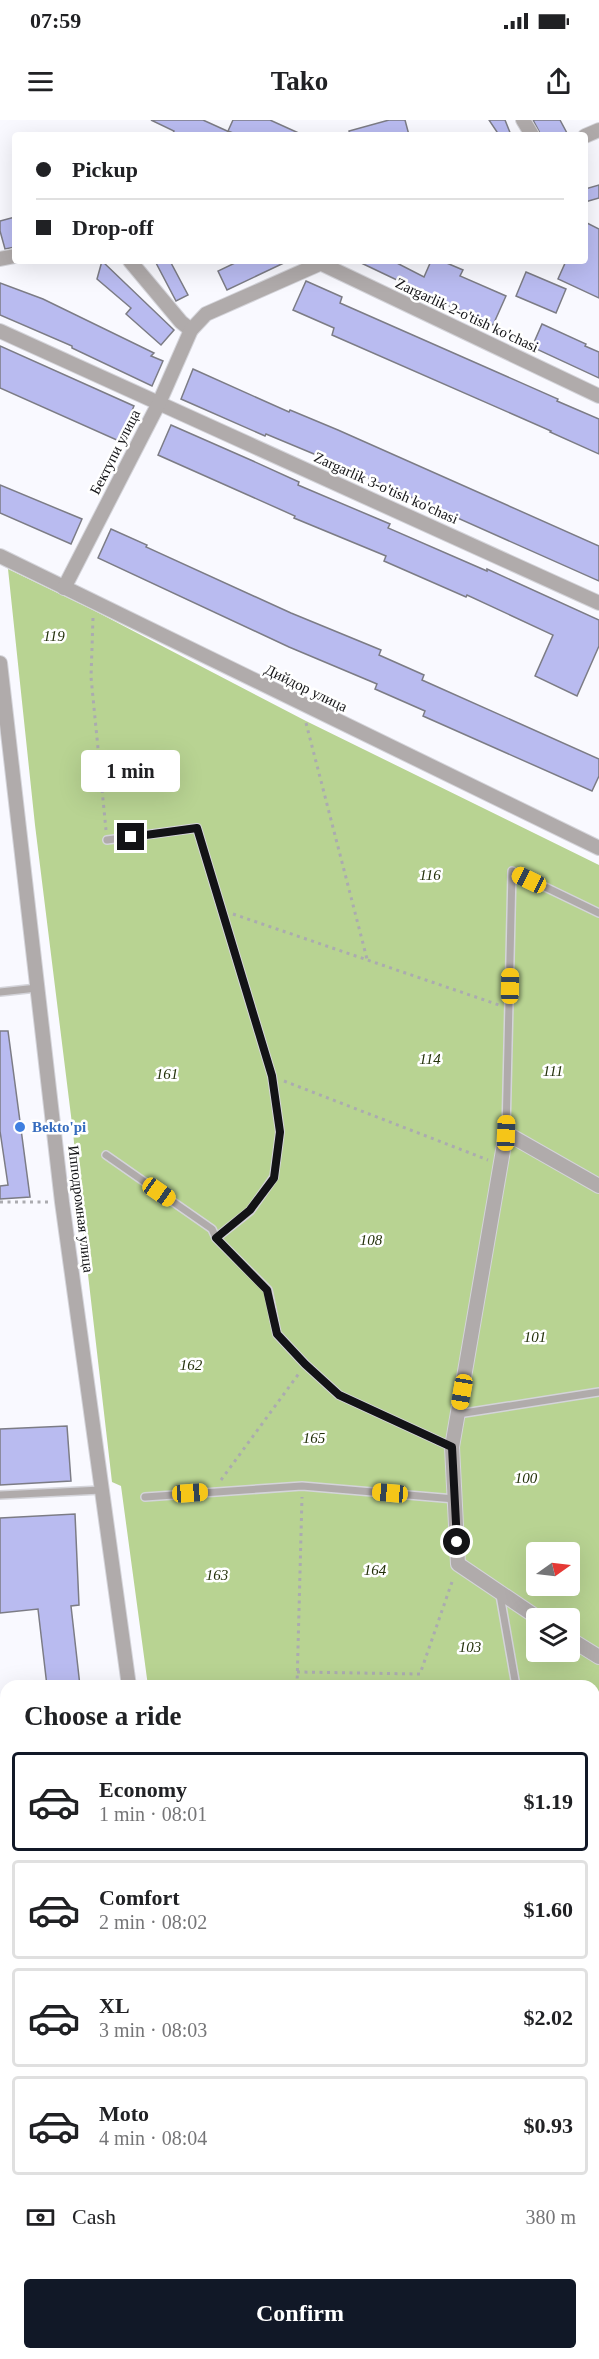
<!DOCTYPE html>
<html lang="en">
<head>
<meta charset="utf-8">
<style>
  body { margin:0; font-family:"Times New Roman",serif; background:#f6f6f6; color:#202124; height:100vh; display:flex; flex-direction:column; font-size:22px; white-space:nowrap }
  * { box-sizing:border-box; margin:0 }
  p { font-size:20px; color:#757577 }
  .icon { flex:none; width:33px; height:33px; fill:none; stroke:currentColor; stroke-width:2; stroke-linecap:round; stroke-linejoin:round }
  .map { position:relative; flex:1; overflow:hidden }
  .side { position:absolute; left:0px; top:1560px; width:600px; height:680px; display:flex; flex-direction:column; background:#fff; border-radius:18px 18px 0 0; box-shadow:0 6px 24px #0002 }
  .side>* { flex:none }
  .banner { position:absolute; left:12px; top:12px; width:576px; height:132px; border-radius:6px; box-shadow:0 6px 24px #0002; display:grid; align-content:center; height:132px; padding:0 24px; background:#fff }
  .needle { width:39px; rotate:76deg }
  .fabs { position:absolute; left:526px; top:1422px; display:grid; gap:12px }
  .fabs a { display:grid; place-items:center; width:54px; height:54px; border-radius:6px; background:#fff; box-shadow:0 6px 24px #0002; font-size:30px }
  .end { position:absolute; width:27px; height:27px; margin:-14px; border:8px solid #131316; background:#fff; box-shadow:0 0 0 3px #fff }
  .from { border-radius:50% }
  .bubble { position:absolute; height:42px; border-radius:6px; background:#fff; box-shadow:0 6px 24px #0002; font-size:20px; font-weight:700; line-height:42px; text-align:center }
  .car { position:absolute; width:18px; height:36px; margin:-18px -9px; border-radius:8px; box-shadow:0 0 4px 2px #0007; background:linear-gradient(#f5c518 24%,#345 0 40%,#f5c518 0 76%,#345 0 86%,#f5c518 0) }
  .banner b { display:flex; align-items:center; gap:21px; height:57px; font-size:22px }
  .banner b+b { border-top:2px solid #e0e0e0 }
  .banner i { width:15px; height:15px; background:#202124 }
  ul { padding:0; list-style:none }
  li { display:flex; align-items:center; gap:18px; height:99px; margin:0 12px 9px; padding:0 12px; border:3px solid #e0e0e0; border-radius:6px }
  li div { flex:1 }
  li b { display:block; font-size:22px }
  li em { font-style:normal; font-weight:700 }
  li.active { border-color:#111827 }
  li>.icon { width:54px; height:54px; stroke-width:1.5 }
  h2 { padding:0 24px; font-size:27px; line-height:72px }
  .pay { display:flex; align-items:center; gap:15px; height:66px; padding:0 24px; font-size:22px }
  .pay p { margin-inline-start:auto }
  .primary-button { display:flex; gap:12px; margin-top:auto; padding:12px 24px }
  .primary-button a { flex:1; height:69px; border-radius:6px; background:#111827; color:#fff; font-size:24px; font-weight:700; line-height:69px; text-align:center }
  .status { display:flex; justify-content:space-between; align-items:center; height:42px; padding:0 30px; background:#fff; direction:ltr }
  .status svg { height:16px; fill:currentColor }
  header { display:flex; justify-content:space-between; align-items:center; height:78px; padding:0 24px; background:#fff; font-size:27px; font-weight:700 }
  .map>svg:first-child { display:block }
</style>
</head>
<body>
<div class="status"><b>07:59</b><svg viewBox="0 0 49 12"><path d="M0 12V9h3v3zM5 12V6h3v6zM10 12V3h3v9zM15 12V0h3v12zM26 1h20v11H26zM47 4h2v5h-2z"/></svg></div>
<header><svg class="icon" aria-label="menu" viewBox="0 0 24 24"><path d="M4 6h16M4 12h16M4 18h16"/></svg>Tako<svg class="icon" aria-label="share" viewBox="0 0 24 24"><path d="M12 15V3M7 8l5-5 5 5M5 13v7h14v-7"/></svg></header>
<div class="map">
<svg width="599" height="2239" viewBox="0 0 599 2239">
  <rect width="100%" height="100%" fill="#f9f9ff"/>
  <path fill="#b8d392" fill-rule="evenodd" d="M8 449 93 490 306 601 599 745V2239H339L337 2234H594V1566H148L121 1366 112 1362 81 1094 73 1012 35 705ZM537 1432H570V1466H537ZM537 1498H570V1532H537Z"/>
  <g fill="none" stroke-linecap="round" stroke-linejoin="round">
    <polyline stroke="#b9d5f2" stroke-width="5" points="594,2027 599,2029"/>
  </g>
  <g fill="#b9bbf0" stroke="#7c7c85" stroke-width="1.5">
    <polygon points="151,0 203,0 236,15 172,15 174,11"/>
    <polygon points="233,0 270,0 303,15 238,15 228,11"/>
    <polygon points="389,0 405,0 409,15 350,15 349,11"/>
    <polygon points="489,0 505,0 511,15 499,15"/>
    <polygon points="533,0 560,0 568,15 541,15"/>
    <polygon points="599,65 599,78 585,82 585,69"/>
    <polygon points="15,97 15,127 5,129 0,111 0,101"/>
    <polygon points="585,102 599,109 599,178 558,159 566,141 585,141"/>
    <polygon points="102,141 174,210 161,225 126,194 131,188 97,159"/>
    <polygon points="155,141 170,141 188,175 176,181"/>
    <polygon points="239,141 288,141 227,170 218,151"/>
    <polygon points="357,141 393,141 424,157 431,141 442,141 463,150 460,156 506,176 493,205 418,172 418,170"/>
    <polygon points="526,152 566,169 556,193 516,176"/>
    <polygon points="306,161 342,177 340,183 558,279 557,281 599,299 599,334 550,312 551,311 332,215 334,208 293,190"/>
    <polygon points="0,163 43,179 154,233 151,236 163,241 152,266 72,228 72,226 0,195"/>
    <polygon points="542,204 586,224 585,226 599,232 599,258 532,227"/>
    <polygon points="0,226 134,286 119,321 0,268"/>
    <polygon points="193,249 289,292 290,290 338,310 599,426 599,461 314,334 266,314 265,316 181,279"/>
    <polygon points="171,305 253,341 299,362 298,365 390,404 388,408 487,451 487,449 599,500 599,526 577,576 535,556 553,515 467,475 466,477 384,441 386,436 294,398 295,396 158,335"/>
    <polygon points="0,365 82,399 71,424 0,393"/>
    <polygon points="111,409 147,425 146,427 291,493 381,530 379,535 424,555 422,560 599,639 599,656 592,671 423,596 425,591 375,569 377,564 289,527 98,438"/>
    <polygon points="0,911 8,911 30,1077 0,1079 0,1066 8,1065 0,1011"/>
    <polygon points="67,1306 71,1361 0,1365 0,1309"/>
    <polygon points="75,1394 79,1485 71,1486 80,1566 47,1566 38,1489 0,1493 0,1398"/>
  </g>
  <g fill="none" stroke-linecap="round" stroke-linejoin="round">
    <g stroke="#d4d4da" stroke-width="10">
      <g id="lane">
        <polyline points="107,720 197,708 272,956 280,1012 274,1057 250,1091 216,1118"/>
        <polyline points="0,872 37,868"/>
        <polyline points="506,1013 512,751 599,793"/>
        <polyline points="106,1035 212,1109 216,1118 268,1170 277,1214 305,1244 339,1275 452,1327"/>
        <polyline points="458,1294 599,1272"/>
        <polyline points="0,1375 101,1370"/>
        <polyline points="145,1377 302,1366 455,1379"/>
        <polyline points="500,1475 516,1566"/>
        <polyline points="594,1816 599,1817"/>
        <polyline points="0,2165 6,2164"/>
        <polyline points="431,2234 432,2239"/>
        <polyline points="132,2239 132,2234"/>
      </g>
    </g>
    <g stroke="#d4d4da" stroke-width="16">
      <g id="street">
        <polyline points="523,0 532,15"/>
        <polyline points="585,16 599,10"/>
        <polyline points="0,139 15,136"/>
        <polyline points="130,141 181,202 191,210"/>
        <polyline points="322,144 599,276"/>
        <polyline points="0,211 599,483"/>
        <polyline points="0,436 599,728"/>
        <polyline points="64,468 159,283 191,210 206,194 326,141"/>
        <polyline points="0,543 62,1082 129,1566"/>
        <polyline points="538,1498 458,1444 452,1327 506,1013 599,1066"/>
        <polyline points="570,1519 599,1537"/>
      </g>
    </g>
    <g stroke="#ababb0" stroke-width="3" stroke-dasharray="3 4.5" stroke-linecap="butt">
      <polyline points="93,498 91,557 106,710"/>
      <polyline points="306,603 367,839"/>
      <polyline points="233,794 499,885"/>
      <polyline points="284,961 488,1040"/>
      <polyline points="0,1082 49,1082"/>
      <polyline points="221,1360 300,1252"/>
      <polyline points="297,1552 420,1554 453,1459"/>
      <polyline points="297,1566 302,1377"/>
    </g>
    <use href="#lane" stroke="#b0abab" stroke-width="7"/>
    <use href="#street" stroke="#b0abab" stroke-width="14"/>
  </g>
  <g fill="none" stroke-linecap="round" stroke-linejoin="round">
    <polyline stroke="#131316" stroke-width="8" points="131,717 197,708 272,956 280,1012 274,1058 250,1090 216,1118 267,1170 277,1214 305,1244 339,1275 452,1327 457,1422"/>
  </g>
  <circle fill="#3f7fe0" stroke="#fff" stroke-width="2" cx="20" cy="1007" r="6"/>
  <g text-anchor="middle" stroke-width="5" stroke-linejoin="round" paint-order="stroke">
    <g font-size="15" fill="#131316" stroke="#fff">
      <text transform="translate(467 195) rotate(25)" y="5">Zargarlik 2-o'tish ko'chasi</text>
      <text transform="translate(115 332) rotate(-63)" y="5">Бектупи улица</text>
      <text transform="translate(386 368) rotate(24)" y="5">Zargarlik 3-o'tish ko'chasi</text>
      <text transform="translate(306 568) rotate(26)" y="5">Дийдор улица</text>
      <text transform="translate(81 1089) rotate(83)" y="5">Ипподромная улица</text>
    </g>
    <g font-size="15" font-style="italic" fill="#23310a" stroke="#fff">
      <text x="54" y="521">119</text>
      <text x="430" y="760">116</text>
      <text x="430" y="944">114</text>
      <text x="553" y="956">111</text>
      <text x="167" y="959">161</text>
      <text x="371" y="1125">108</text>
      <text x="535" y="1222">101</text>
      <text x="191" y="1250">162</text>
      <text x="314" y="1323">165</text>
      <text x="526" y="1363">100</text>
      <text x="375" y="1455">164</text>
      <text x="217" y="1460">163</text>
      <text x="470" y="1532">103</text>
    </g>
    <g font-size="15" font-weight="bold" fill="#366cbe" stroke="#fff" text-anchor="start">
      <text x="32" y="1012">Bekto'pi</text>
    </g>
  </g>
</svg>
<div class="fabs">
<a><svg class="needle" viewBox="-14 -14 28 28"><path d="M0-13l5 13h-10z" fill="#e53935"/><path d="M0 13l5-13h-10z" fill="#757577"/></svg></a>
<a><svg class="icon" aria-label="layers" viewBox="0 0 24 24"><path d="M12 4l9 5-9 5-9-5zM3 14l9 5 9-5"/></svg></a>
</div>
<i class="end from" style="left:457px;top:1422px"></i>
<i class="end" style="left:131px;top:717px"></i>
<div class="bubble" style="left:81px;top:630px;width:99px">1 min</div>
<i class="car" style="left:529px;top:760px;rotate:296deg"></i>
<i class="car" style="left:510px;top:866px;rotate:1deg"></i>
<i class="car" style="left:506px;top:1013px;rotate:2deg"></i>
<i class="car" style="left:159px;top:1072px;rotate:125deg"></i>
<i class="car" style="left:462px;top:1272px;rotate:190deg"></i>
<i class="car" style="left:190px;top:1373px;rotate:86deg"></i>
<i class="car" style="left:390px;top:1373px;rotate:275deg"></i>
<div class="banner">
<b><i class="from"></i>Pickup</b>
<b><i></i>Drop-off</b>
</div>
<section class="side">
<h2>Choose a ride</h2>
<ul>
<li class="active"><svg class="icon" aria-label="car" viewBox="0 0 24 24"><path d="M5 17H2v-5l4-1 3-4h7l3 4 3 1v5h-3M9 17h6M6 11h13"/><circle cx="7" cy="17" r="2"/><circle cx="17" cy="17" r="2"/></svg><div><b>Economy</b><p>1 min · 08:01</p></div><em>$1.19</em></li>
<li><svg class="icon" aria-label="car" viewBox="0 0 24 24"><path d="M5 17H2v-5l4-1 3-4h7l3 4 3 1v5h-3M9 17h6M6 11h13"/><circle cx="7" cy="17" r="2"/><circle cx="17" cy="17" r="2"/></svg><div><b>Comfort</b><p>2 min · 08:02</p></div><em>$1.60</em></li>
<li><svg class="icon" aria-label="car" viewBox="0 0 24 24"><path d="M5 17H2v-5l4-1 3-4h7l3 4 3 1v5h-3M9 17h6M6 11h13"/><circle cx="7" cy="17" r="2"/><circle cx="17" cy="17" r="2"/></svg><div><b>XL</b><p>3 min · 08:03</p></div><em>$2.02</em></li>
<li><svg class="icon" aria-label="car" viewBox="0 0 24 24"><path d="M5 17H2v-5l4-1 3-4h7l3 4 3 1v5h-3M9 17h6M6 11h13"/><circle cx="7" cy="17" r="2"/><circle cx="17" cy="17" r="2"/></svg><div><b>Moto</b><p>4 min · 08:04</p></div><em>$0.93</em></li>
</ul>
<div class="pay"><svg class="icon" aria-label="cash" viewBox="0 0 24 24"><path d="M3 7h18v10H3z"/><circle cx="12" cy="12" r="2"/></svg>Cash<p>380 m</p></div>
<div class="primary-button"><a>Confirm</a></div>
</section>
</div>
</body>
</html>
